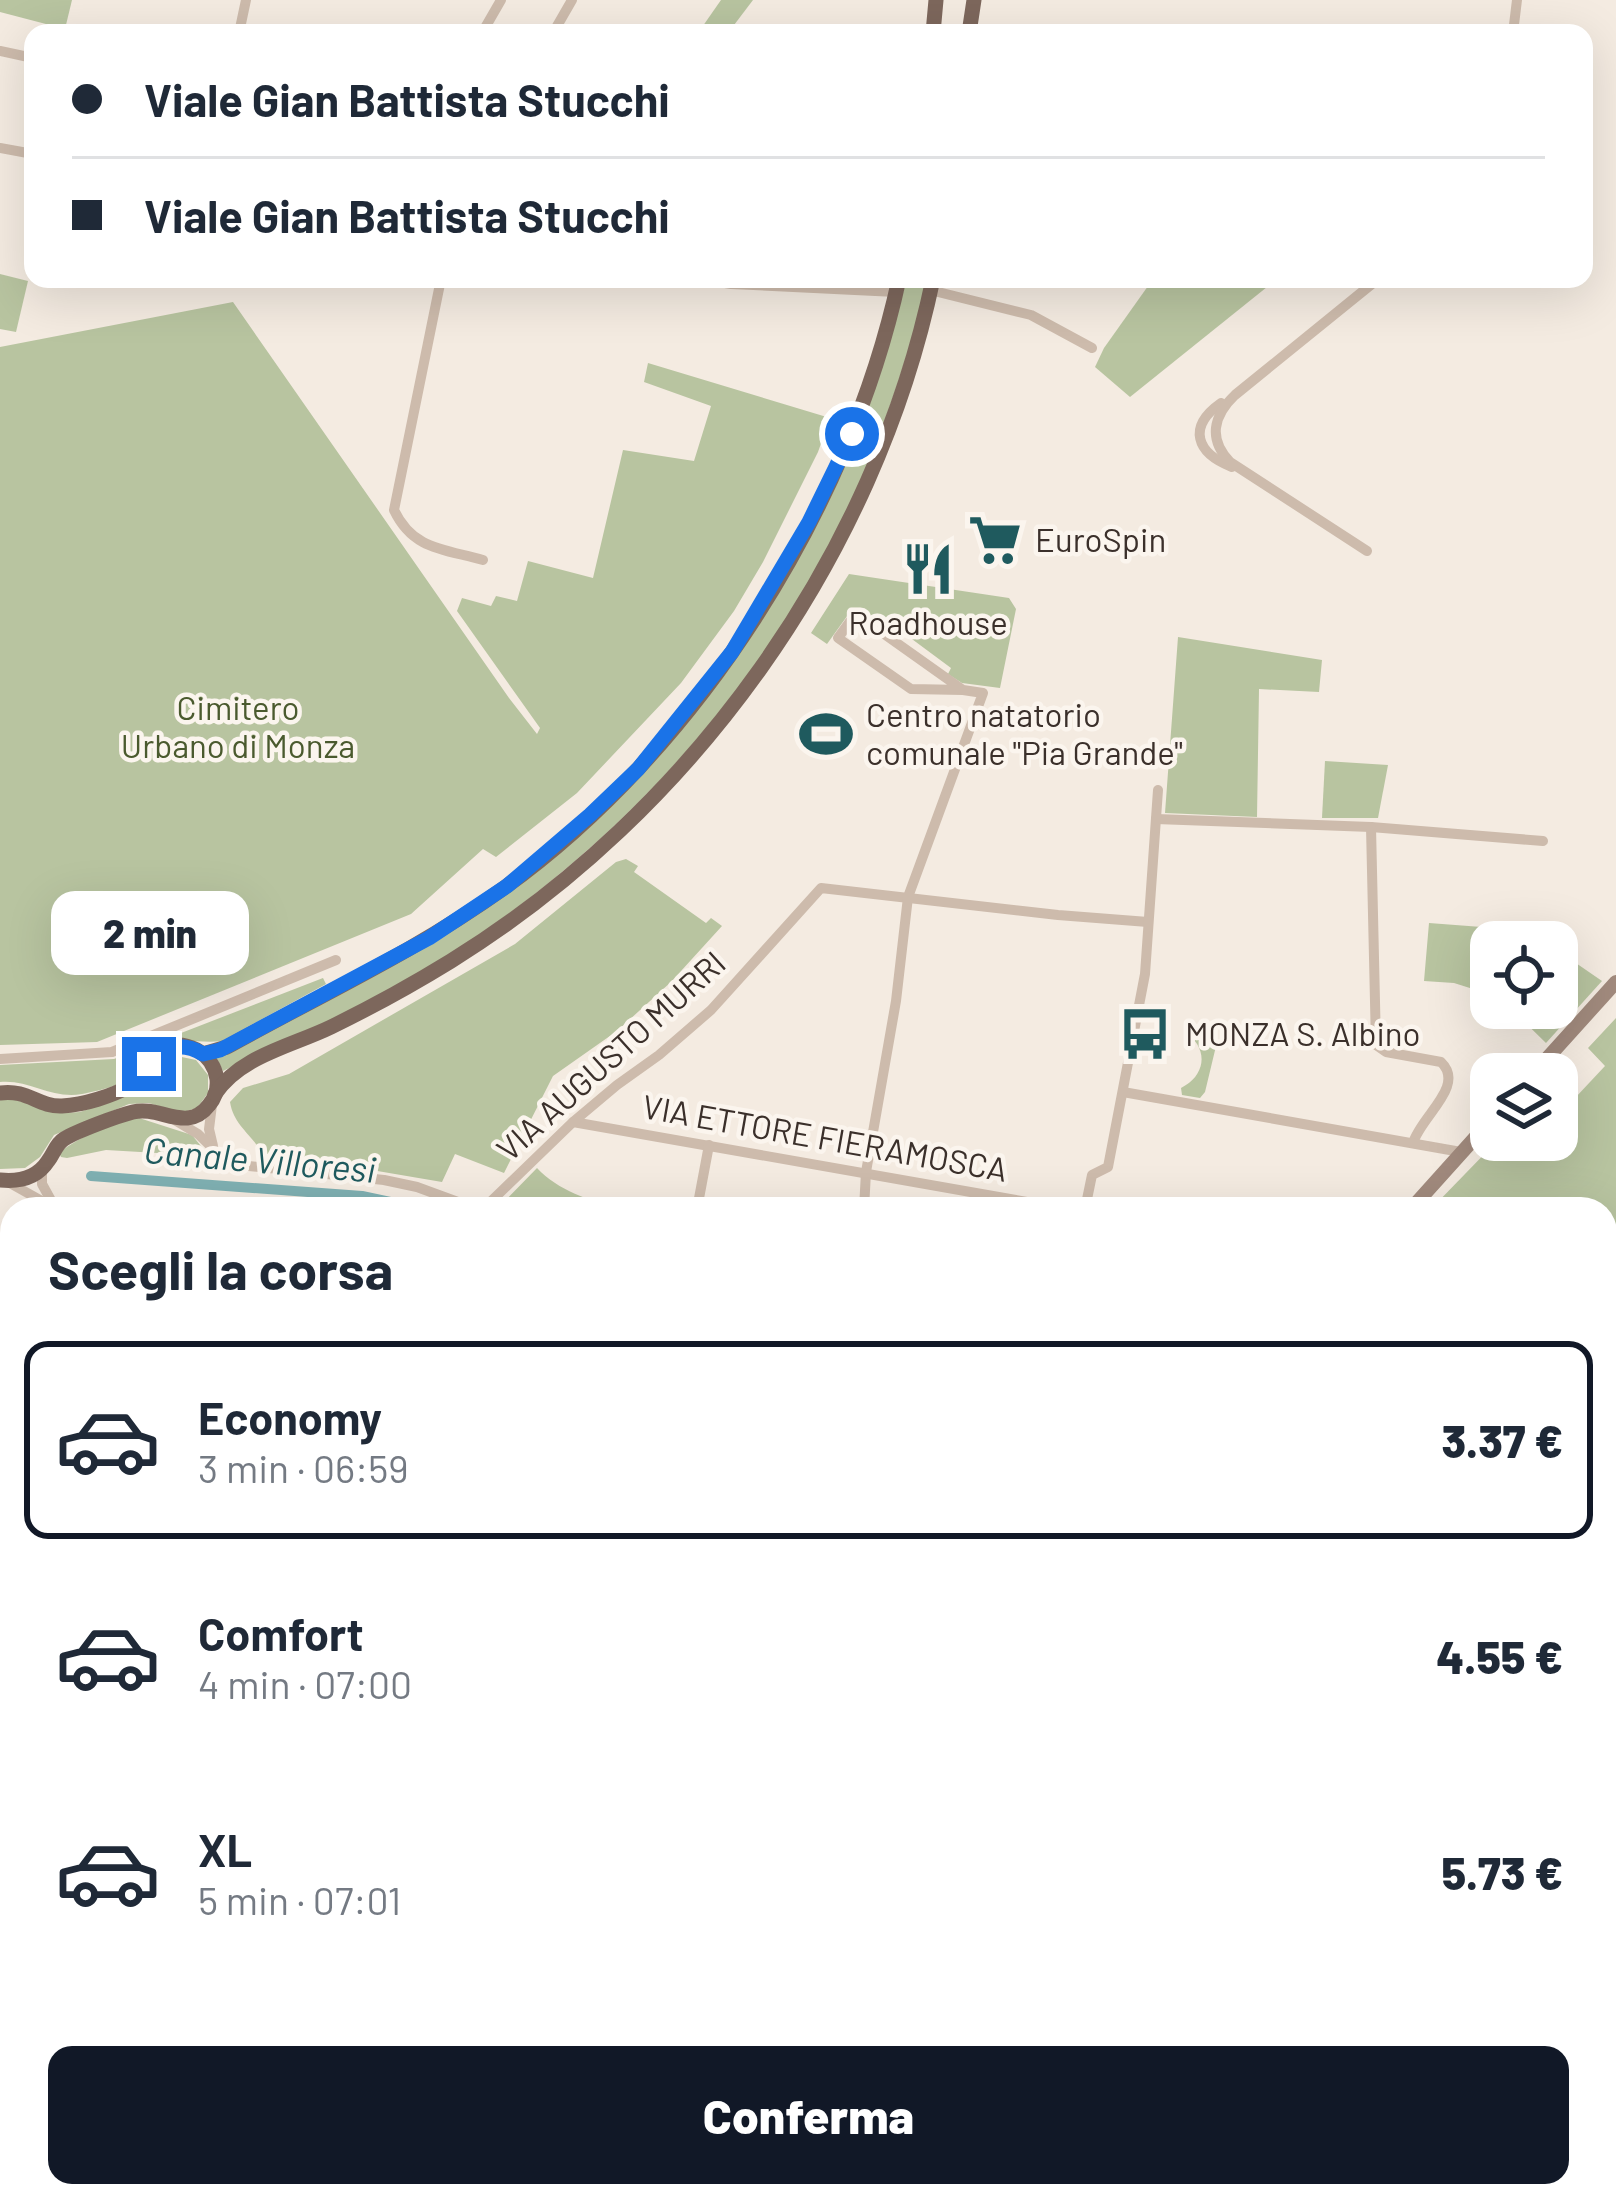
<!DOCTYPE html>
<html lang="it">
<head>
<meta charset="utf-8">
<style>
  body { margin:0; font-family:Barlow,sans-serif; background:#f6f6f7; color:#1f2937; height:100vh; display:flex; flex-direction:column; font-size:45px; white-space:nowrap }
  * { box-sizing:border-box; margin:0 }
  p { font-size:39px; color:#747a83 }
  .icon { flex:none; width:66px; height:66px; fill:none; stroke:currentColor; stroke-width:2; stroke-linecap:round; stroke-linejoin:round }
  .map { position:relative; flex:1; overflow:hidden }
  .details { position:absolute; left:0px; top:1197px; width:1617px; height:1011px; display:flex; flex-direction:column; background:#fff; border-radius:36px 36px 0 0; box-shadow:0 12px 48px #0002 }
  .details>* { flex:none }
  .banner { position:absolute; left:24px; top:24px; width:1569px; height:264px; border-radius:24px; box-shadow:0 12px 48px #0002; display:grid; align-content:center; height:264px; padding:0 48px; background:#fff }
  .buttons { position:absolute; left:1470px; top:921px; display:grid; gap:24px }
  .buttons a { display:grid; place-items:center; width:108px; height:108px; border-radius:24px; background:#fff; box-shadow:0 12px 48px #0002; font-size:60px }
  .end { position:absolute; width:54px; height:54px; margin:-27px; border:15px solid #1a73e8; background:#fff; box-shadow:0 0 0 6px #fff }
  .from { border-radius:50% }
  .bubble { position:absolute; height:84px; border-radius:24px; background:#fff; box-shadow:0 12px 48px #0002; font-size:39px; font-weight:800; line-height:84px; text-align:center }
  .banner b { display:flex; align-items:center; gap:42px; height:114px; font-size:45px }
  .banner b+b { border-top:3px solid #e0e1e3 }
  .banner i { width:30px; height:30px; background:#1f2937 }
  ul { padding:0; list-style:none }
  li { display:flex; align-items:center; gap:36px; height:198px; margin:0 24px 18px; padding:0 24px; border:6px solid transparent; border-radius:24px }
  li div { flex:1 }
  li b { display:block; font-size:45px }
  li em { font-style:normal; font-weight:800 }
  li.selected { border-color:#111827 }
  li>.icon { width:108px; height:108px; stroke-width:1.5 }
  h2 { padding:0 48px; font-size:54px; line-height:144px }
  .cta { display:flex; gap:24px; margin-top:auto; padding:24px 48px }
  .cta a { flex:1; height:138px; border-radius:24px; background:#111827; color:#fff; font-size:48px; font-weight:800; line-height:138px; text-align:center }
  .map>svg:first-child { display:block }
</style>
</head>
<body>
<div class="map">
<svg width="1616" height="2206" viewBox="0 0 1616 2206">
  <rect width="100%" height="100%" fill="#f4ebe1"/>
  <g fill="#b8c4a0">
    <polygon points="0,0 72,0 65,29 0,12"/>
    <polygon points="721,0 753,0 728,33 698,33"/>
    <polygon points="0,274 28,281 16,332 0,329"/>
    <path d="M907 279H928C910 350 888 419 858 486 771 680 621 847 442 959 373 1003 296 1035 223 1071L216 1057 527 876 733 660 783 585 838 481 868 410Z"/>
    <polygon points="1153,279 1277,279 1130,397 1095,367 1104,348"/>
    <polygon points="233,302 509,698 537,734 540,728 457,611 462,598 491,606 496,596 517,601 528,561 593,578 623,450 694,461 711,406 644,382 648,363 830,418 818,452 763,562 734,611 681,683 577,793 496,857 483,849 411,914 97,1042 0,1045 0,347"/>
    <polygon points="849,574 1009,598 1016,609 1000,688 962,683 948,674 951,668 893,625 887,631 862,613 850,612 827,644 811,633"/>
    <polygon points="1178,637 1322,660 1319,692 1259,689 1257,817 1165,813"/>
    <polygon points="1325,761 1388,765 1378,818 1322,818"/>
    <path d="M626 859 638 866 634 872 706 923 711 918 722 926 671 982 617 1031 553 1076 504 1173 455 1154 442 1182 301 1158 263 1156C254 1135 234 1127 230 1102L243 1088 289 1074 515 944 616 862Z"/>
    <polygon points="1429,923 1521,930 1512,942 1491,942 1491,967 1473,989 1454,983 1424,981"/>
    <polygon points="1557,950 1602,981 1546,1043 1510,1008 1557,1008"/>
    <path d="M323 978 326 984 222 1041C200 1044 178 1036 158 1046 145 1053 143 1065 134 1075 122 1086 97 1091 82 1094 53 1100 29 1079 0 1082V1065L114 1059Z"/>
    <polygon points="1616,1018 1616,1451 1605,1462 1605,1209 1431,1209 1498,1140 1557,1140 1557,1112 1560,1114 1605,1066 1588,1048"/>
    <path d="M1189 1030 1211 1033 1217 1042 1205 1092 1200 1098 1182 1095 1181 1088C1205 1076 1209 1051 1188 1034Z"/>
    <polygon points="177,1056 196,1060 208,1075 208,1093 197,1108 180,1113 149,1103 129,1104 54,1135 40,1157 25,1168 0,1169 0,1096 65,1113 80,1112 139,1091 159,1065"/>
    <path d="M139 1118 192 1135 209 1156 106 1150 67 1158 61 1157 59 1153C81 1135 112 1123 139 1118Z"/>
    <path d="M537 1168C557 1190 591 1201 618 1209L498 1208Z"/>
  </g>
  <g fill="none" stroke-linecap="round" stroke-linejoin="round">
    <g stroke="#7fb0b2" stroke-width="10">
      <polyline points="91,1176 362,1196 423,1209"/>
      <polyline points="1605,1601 1616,1557"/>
    </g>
    <g stroke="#cdbbac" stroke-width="10">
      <polyline points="239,33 246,0"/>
      <polyline points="482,33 501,0"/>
      <polyline points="553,33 572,0"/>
      <polyline points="1513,33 1517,0"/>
      <polyline points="0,51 33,58"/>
      <polyline points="0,148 33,154"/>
      <path d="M441 279 394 510C413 550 444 549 483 560"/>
      <polyline points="701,279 731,284 896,292"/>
      <polyline points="930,290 1031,315 1092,348"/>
      <path d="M1221 403C1187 427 1196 453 1232 467"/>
      <path d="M1367 551 1230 462C1208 439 1213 416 1235 395L1378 279"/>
      <polyline points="1156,819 1371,827 1543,841"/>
      <path d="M1371 827 1376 1045 1386 1052 1441 1062C1466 1086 1421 1116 1413 1143"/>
      <polyline points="0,1059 112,1052 336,960"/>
      <polyline points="1123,1092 1461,1152"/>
      <polyline points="212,1105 209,1129 213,1146"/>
      <polyline points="173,1119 198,1134 229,1164 384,1180 417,1187 477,1209"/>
      <polyline points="573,1122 1067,1209"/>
      <polyline points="42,1169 42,1184 53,1204"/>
      <polyline points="8,1182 56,1209"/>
      <polyline points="483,1209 573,1122 617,1085 659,1055 711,1010 821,888 1058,915 1148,922"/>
      <polyline points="697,1209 709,1145"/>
      <polyline points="864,1209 866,1172 896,1001 908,897 983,693 963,690 911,689 838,638 854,616 863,619 963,690"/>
      <polyline points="1085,1209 1092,1175 1108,1167 1145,974 1158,790"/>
      <polyline points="1605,1530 1616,1497"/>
      <polyline points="0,1769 12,1769"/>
      <polyline points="1605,1851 1616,1853"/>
      <polyline points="0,2015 12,2016"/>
      <polyline points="1605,2043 1616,1998"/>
      <polyline points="90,2206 90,2196"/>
      <polyline points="191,2206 192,2196"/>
      <polyline points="322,2206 322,2196"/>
      <polyline points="1567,2206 1570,2196"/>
    </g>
    <g stroke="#a18a7d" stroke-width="14">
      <polyline points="1533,1074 1616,982"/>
      <polyline points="1411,1209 1491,1120"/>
      <polyline points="1382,2196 1407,2206"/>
      <polyline points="617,2206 621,2196"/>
    </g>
    <g stroke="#7d675c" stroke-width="15">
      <polyline points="933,33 936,0"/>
      <polyline points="969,33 974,0"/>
      <path d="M203 1054 227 1047C322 994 415 952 504 888 696 750 849 510 899 279"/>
      <path d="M0 1093C28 1089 38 1107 62 1106 84 1105 112 1096 132 1085 154 1074 156 1030 197 1050 208 1056 215 1067 217 1079 218 1089 215 1098 209 1105 187 1134 160 1105 133 1112 117 1116 77 1131 64 1139 56 1144 54 1153 48 1161 37 1178 19 1182 0 1180"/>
      <path d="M215 1094C240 1056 292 1046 331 1027 372 1007 412 985 451 961 692 812 875 557 933 279"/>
    </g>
  </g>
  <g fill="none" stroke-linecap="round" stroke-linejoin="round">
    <path stroke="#1a73e8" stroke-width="15" d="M149 1064C164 1045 183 1042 203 1054L220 1050 429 938 507 886 590 815 638 769 732 652 809 522 852 434"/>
  </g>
  <defs>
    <g id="supermarket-bare" transform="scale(4.14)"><path d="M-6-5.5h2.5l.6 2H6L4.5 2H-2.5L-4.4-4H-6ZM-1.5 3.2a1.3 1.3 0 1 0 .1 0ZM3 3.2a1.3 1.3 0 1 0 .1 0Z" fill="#1f5a5e" stroke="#fbf5ee" stroke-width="2.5" paint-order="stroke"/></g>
    <g id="restaurant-bare" transform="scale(4.14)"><path d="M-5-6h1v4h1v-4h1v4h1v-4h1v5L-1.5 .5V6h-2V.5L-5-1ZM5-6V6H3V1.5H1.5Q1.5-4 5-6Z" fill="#1f5a5e" stroke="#fbf5ee" stroke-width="2.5" paint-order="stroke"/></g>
    <g id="stadium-bare" transform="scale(4.14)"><path d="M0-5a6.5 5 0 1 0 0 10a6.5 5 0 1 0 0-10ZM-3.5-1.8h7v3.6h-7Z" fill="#1f5a5e" stroke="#fbf5ee" stroke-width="2.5" paint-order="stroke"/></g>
    <g id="bus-bare" transform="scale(4.14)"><path d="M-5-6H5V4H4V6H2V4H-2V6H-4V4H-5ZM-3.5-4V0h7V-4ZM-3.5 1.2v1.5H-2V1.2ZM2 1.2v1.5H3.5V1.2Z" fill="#1f5a5e" stroke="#fbf5ee" stroke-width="2.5" paint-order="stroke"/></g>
  </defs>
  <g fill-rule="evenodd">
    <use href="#supermarket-bare" x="995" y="540"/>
    <use href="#restaurant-bare" x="928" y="569"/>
    <use href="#stadium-bare" x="826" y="734"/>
    <use href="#bus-bare" x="1145" y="1034"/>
  </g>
  <g text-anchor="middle" stroke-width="9" stroke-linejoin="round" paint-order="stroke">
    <g font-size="33" fill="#3b302b" stroke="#fbf5ee" text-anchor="start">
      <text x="1035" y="552">EuroSpin</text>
      <text x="928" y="635" text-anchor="middle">Roadhouse</text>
      <text x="866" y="727">Centro natatorio<tspan x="866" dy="38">comunale "Pia Grande"</tspan></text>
      <text x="1185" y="1046">MONZA S. Albino</text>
    </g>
    <g font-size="33" fill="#4a5a2e" stroke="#fbf5ee">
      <text x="238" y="720">Cimitero<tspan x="238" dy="38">Urbano di Monza</tspan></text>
    </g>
    <g font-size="33" fill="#3b302b" stroke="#fbf5ee">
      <text transform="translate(611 1056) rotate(-42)" y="12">VIA AUGUSTO MURRI</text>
      <text transform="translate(825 1138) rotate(10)" y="12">VIA ETTORE FIERAMOSCA</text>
    </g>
    <g font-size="36" font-style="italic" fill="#1f5a5e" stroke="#fbf5ee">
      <text transform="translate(260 1160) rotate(5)" y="13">Canale Villoresi</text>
    </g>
  </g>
</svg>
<div class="buttons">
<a><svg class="icon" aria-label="locate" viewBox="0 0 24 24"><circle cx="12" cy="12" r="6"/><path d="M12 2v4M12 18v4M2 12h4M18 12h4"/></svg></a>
<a><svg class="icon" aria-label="layers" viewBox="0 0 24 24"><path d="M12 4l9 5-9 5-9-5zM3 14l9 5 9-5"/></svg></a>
</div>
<i class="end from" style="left:852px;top:434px"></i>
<i class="end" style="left:149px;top:1064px"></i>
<div class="bubble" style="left:51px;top:891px;width:198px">2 min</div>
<div class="banner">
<b><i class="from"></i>Viale Gian Battista Stucchi</b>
<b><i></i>Viale Gian Battista Stucchi</b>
</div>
<section class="details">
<h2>Scegli la corsa</h2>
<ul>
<li class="selected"><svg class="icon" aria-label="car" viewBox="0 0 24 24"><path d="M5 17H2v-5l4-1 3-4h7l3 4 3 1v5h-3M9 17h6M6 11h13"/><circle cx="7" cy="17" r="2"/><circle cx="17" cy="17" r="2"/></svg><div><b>Economy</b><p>3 min · 06:59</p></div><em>3.37 €</em></li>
<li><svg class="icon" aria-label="car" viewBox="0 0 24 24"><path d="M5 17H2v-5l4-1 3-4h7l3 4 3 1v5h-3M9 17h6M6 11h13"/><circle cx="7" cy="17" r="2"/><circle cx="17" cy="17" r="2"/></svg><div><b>Comfort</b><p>4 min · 07:00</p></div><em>4.55 €</em></li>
<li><svg class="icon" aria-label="car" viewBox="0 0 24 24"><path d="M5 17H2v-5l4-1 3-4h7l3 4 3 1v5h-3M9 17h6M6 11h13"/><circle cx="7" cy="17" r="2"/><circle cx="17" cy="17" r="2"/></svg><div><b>XL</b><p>5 min · 07:01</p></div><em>5.73 €</em></li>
</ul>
<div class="cta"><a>Conferma</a></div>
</section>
</div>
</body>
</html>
